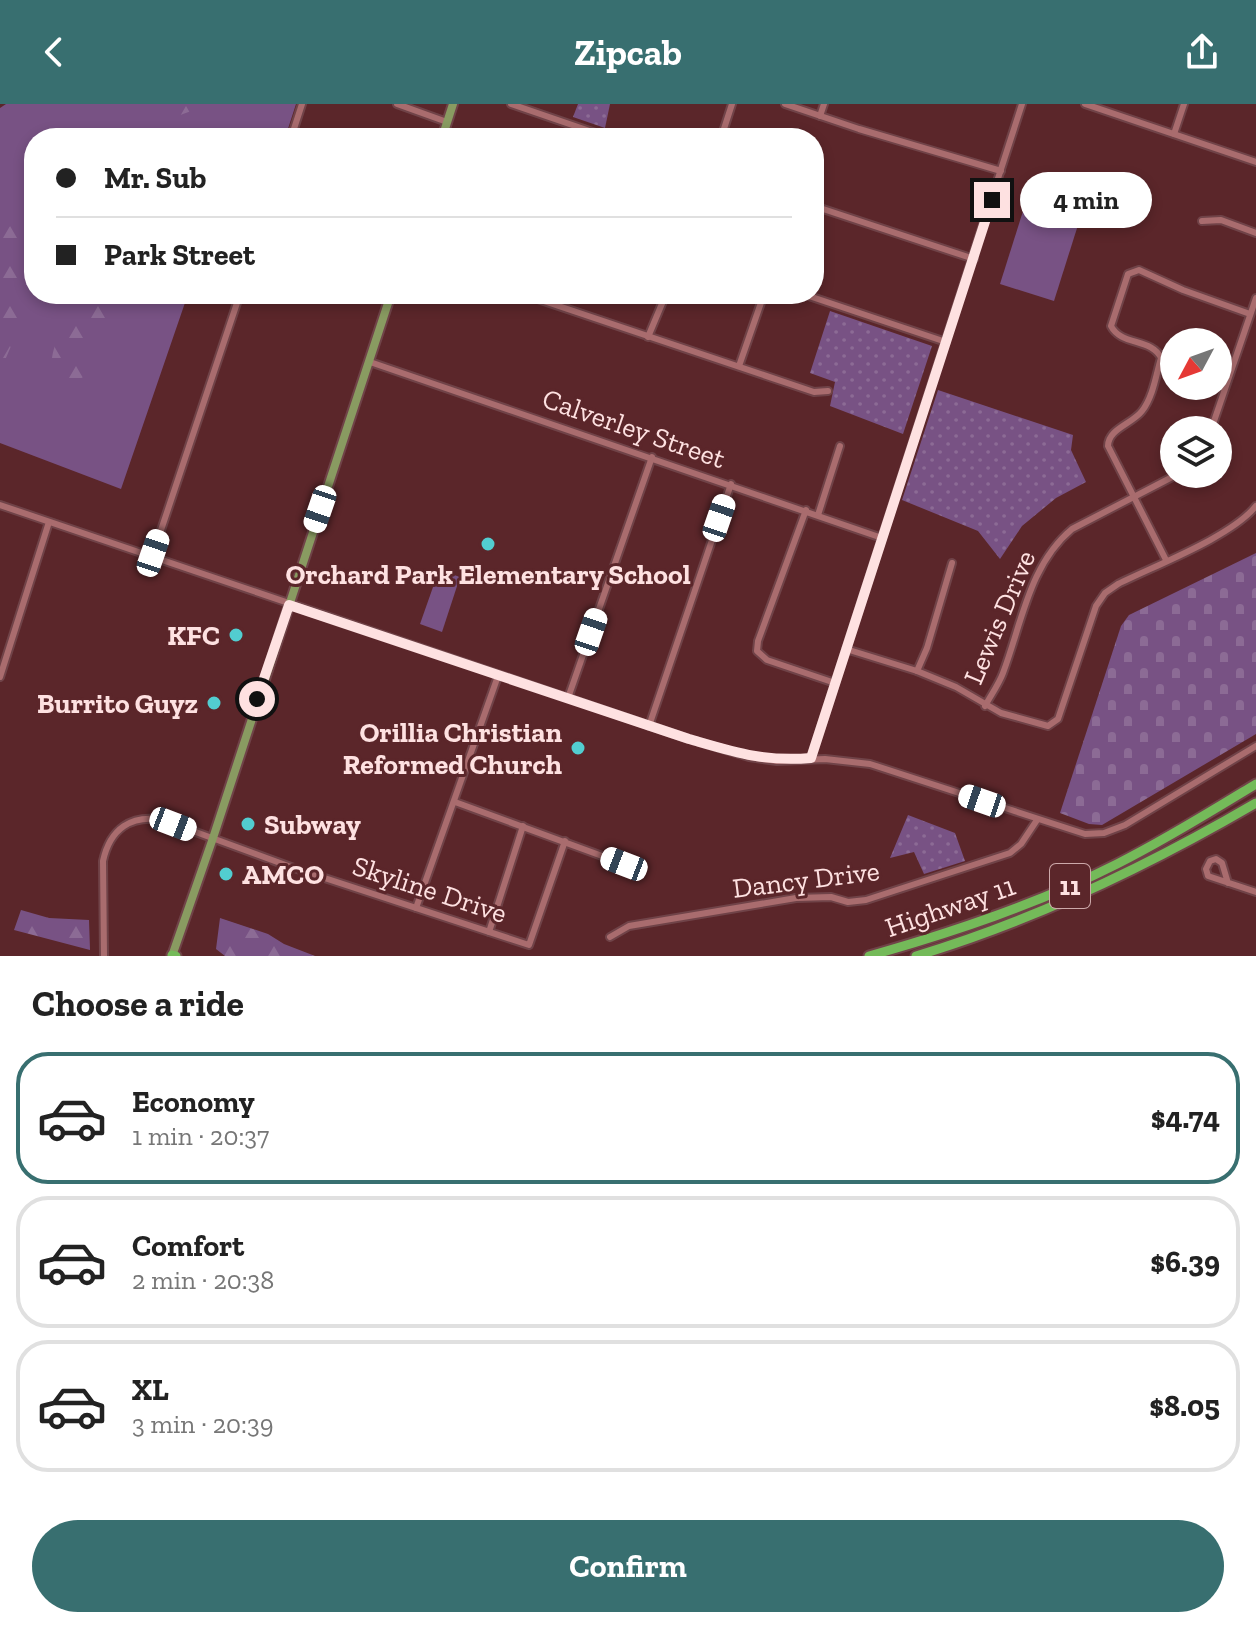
<!DOCTYPE html>
<html lang="en">
<head>
<meta charset="utf-8">
<style>
  body { margin:0; font-family:"Zilla Slab",serif; background:#f6f6f6; color:#222; height:100vh; display:flex; flex-direction:column; font-size:30px; white-space:nowrap }
  * { box-sizing:border-box; margin:0 }
  p { font-size:26px; color:#767676 }
  .icon { flex:none; width:44px; height:44px; fill:none; stroke:currentColor; stroke-width:2; stroke-linecap:round; stroke-linejoin:round }
  .map { position:relative; height:852px; overflow:hidden }
  .details { display:flex; flex-direction:column; background:#fff; flex:1 }
  .details>* { flex:none }
  .banner { position:absolute; left:24px; top:24px; width:800px; height:176px; border-radius:32px; box-shadow:0 4px 12px #0003; display:grid; align-content:center; height:176px; padding:0 32px; background:#fff }
  .needle { width:52px; rotate:229deg }
  .buttons { position:absolute; left:1160px; top:224px; display:grid; gap:16px }
  .buttons a { display:grid; place-items:center; width:72px; height:72px; border-radius:50%; background:#fff; box-shadow:0 4px 12px #0003; font-size:40px }
  .end { position:absolute; width:36px; height:36px; margin:-18px; border:10px solid #fee1e1; background:#111; box-shadow:0 0 0 4px #111 }
  .from { border-radius:50% }
  .bubble { position:absolute; height:56px; border-radius:28px; background:#fff; box-shadow:0 4px 12px #0003; font-size:26px; font-weight:700; line-height:56px; text-align:center }
  .car { position:absolute; width:24px; height:48px; margin:-24px -12px; border-radius:10px; box-shadow:0 0 6px 2px #0007; background:linear-gradient(#fff 24%,#345 0 40%,#fff 0 76%,#345 0 86%,#fff 0) }
  .banner b { display:flex; align-items:center; gap:28px; height:76px; font-size:30px }
  .banner b+b { border-top:2px solid #e0e0e0 }
  .banner i { width:20px; height:20px; background:#222 }
  ul { padding:0; list-style:none }
  li { display:flex; align-items:center; gap:24px; height:132px; margin:0 16px 12px; padding:0 16px; border:4px solid #e0e0e0; border-radius:32px }
  li div { flex:1 }
  li b { display:block; font-size:30px }
  li em { font-style:normal; font-weight:700 }
  li.current { border-color:#386f70 }
  li>.icon { width:72px; height:72px; stroke-width:1.5 }
  h2 { padding:0 32px; font-size:36px; line-height:96px }
  .button { display:flex; gap:16px; margin-top:auto; padding:16px 32px }
  .button a { flex:1; height:92px; border-radius:48px; background:#386f70; color:#fff; font-size:32px; font-weight:700; line-height:92px; text-align:center }
  header { display:flex; justify-content:space-between; align-items:center; height:104px; padding:0 32px; background:#386f70; color:#fff; font-size:36px; font-weight:700 }
  .map>svg:first-child { display:block }
</style>
</head>
<body>
<header><svg class="icon" aria-label="back" viewBox="0 0 24 24"><path d="M15 5l-7 7 7 7"/></svg>Zipcab<svg class="icon" aria-label="share" viewBox="0 0 24 24"><path d="M12 15V3M7 8l5-5 5 5M5 13v7h14v-7"/></svg></header>
<div class="map">
<svg width="1256" height="852" viewBox="0 0 1256 852">
  <defs>
    <pattern id="forest-firs" width="22" height="20" patternUnits="userSpaceOnUse" patternTransform="scale(2)"><rect width="22" height="20" fill="#785284"/><path d="M5 1l3.5 6h-7zM16 11l3.5 6h-7z" fill="#8c6b95"/></pattern>
    <pattern id="cemetery-stones" width="16" height="16" patternUnits="userSpaceOnUse" patternTransform="scale(2)"><rect width="16" height="16" fill="#785284"/><path d="M2 7V4a2 2 0 0 1 4 0v3zM10 15v-3a2 2 0 0 1 4 0v3z" fill="#8c6b95"/></pattern>
    <pattern id="park-dots" width="8" height="8" patternUnits="userSpaceOnUse" patternTransform="scale(2)"><rect width="8" height="8" fill="#785284"/><path d="M2 2h.1M6 6h.1" fill="none" stroke="#8c6b95" stroke-width="1.8" stroke-linecap="round"/></pattern>
  </defs>
  <rect width="100%" height="100%" fill="#5b262a"/>
  <g fill="#785284">
    <polygon points="6,0 296,0 285,34 34,34 34,190 188,190 121,385 0,339 0,4"/>
    <polygon points="1024,104 1078,121 1054,197 1000,180"/>
    <polygon points="439,466 460,473 442,528 420,520"/>
  </g>
  <g fill="url(#forest-firs)">
    <polygon points="117,0 125,0 104,34 88,34"/>
    <polygon points="151,0 224,0 202,3 164,17"/>
    <polygon points="34,90 34,153 24,166 18,185 20,206 14,235 0,268 0,135"/>
    <path d="M84 190H117L114 201 93 241 85 272 71 280C27 270 71 210 84 190Z"/>
    <polygon points="21,806 49,814 89,816 90,846 14,826"/>
    <polygon points="220,814 268,830 284,840 315,852 225,852 216,845"/>
  </g>
  <polygon fill="url(#cemetery-stones)" points="1256,449 1256,630 1102,721 1089,720 1060,709 1121,522 1129,511"/>
  <g fill="url(#park-dots)">
    <polygon points="578,0 610,0 605,24 573,13"/>
    <polygon points="830,207 932,242 903,330 830,302 835,278 810,269"/>
    <polygon points="938,286 1073,331 1071,346 1086,378 1056,394 1022,422 1000,455 978,427 902,396"/>
    <polygon points="908,711 955,729 965,757 924,770 914,748 890,754"/>
  </g>
  <g fill="none" stroke-linecap="round" stroke-linejoin="round">
    <g stroke="#704348" stroke-width="10">
      <g id="minor">
        <polyline points="397,0 447,18"/>
        <polyline points="511,0 610,34"/>
        <polyline points="785,0 859,25 1001,67"/>
        <polyline points="1085,0 1256,58"/>
        <polyline points="820,12 824,0"/>
        <polyline points="1174,30 1184,0"/>
        <polyline points="291,34 302,0"/>
        <polyline points="721,34 732,0"/>
        <polyline points="814,102 974,155"/>
        <polyline points="1202,117 1221,116 1256,129"/>
        <polyline points="523,190 814,288 828,287"/>
        <polyline points="803,190 946,238"/>
        <polyline points="648,233 666,190"/>
        <polyline points="370,258 882,434"/>
        <polyline points="739,262 764,190"/>
        <polyline points="1211,326 1256,194"/>
        <polyline points="0,401 689,635 749,653 777,657 825,655 870,660 1085,730 1104,729 1125,721 1256,642"/>
        <polyline points="806,406 758,537 757,547 767,556 835,579"/>
        <polyline points="818,411 840,342"/>
        <polyline points="152,453 240,190"/>
        <path d="M1166 456 1108 342C1108 325 1132 320 1142 307 1153 293 1156 271 1161 254 1152 234 1121 242 1111 222L1128 170 1139 166 1183 186 1250 210"/>
        <path d="M846 545 917 567 956 583 1001 609 1048 622 1058 615 1096 502 1105 489 1118 480C1156 461 1231 433 1256 402"/>
        <polyline points="917,567 927,544 952,459"/>
        <polyline points="0,573 49,418"/>
        <polyline points="568,594 652,353"/>
        <path d="M985 602C991 591 999 580 1003 569 1022 519 1029 461 1072 425L1178 370"/>
        <polyline points="649,622 731,380"/>
        <polyline points="811,654 1022,0"/>
        <polyline points="455,698 624,760"/>
        <polyline points="1228,779 1222,759 1216,755 1210,757 1206,765 1208,772 1256,788"/>
        <polyline points="416,804 498,572"/>
        <polyline points="489,828 523,722"/>
        <polyline points="610,833 629,822 796,794 831,793 848,798 866,796 1010,749 1021,740 1037,716"/>
        <path d="M104 852 103 757C110 725 131 710 163 716L291 763 529 841 565 737"/>
      </g>
    </g>
    <g stroke="#704348" stroke-width="12">
      <g id="major">
        <polyline points="442,34 453,0"/>
        <polyline points="172,852 213,734 391,190"/>
      </g>
    </g>
    <g stroke="#704348" stroke-width="13">
      <g id="highway">
        <polyline points="172,851 176,852"/>
        <path d="M869 852C954 828 1038 800 1117 760 1165 736 1210 708 1256 680"/>
        <path d="M916 852C1036 816 1148 762 1256 699"/>
      </g>
    </g>
    <use href="#minor" stroke="#a96c6e" stroke-width="6"/>
    <use href="#major" stroke="#899b61" stroke-width="8"/>
    <use href="#highway" stroke="#74ba59" stroke-width="9"/>
  </g>
  <g fill="none" stroke-linecap="round" stroke-linejoin="round">
    <path stroke="#fee1e1" stroke-width="10" d="M257 595 289 501 689 635C734 648 763 658 811 654L992 96"/>
  </g>
  <g fill="#52cdd0" stroke="#5b262a" stroke-width="3">
    <circle cx="488" cy="440" r="8"/>
    <circle cx="236" cy="531" r="8"/>
    <circle cx="214" cy="599" r="8"/>
    <circle cx="578" cy="644" r="8"/>
    <circle cx="248" cy="720" r="8"/>
    <circle cx="226" cy="770" r="8"/>
  </g>
  <g text-anchor="middle" stroke-width="6" stroke-linejoin="round" paint-order="stroke">
    <rect fill="#5b262a" stroke="#cda9aa" stroke-width="2" x="1050" y="760" width="40" height="44" rx="6"/>
    <g font-size="26" font-weight="bold" fill="#fee1e1">
      <text x="1070" y="791">11</text>
    </g>
    <g font-size="28" fill="#fee1e1" stroke="#5b262a">
      <text transform="translate(634 324) rotate(19)" y="10">Calverley Street</text>
      <text transform="translate(999 513) rotate(-67)" y="10">Lewis Drive</text>
      <text transform="translate(806 775) rotate(-7)" y="10">Dancy Drive</text>
      <text transform="translate(430 785) rotate(18)" y="10">Skyline Drive</text>
      <text transform="translate(950 802) rotate(-19)" y="10">Highway 11</text>
    </g>
    <g font-size="28" font-weight="bold" fill="#fee1e1" stroke="#5b262a" text-anchor="end">
      <text x="488" y="480" text-anchor="middle">Orchard Park Elementary School</text>
      <text x="220" y="541">KFC</text>
      <text x="198" y="609">Burrito Guyz</text>
      <text x="562" y="638">Orillia Christian<tspan x="562" dy="32">Reformed Church</tspan></text>
      <text x="264" y="730" text-anchor="start">Subway</text>
      <text x="242" y="780" text-anchor="start">AMCO</text>
    </g>
  </g>
</svg>
<div class="buttons">
<a><svg class="needle" viewBox="-14 -14 28 28"><path d="M0-13l5 13h-10z" fill="#e53935"/><path d="M0 13l5-13h-10z" fill="#767676"/></svg></a>
<a><svg class="icon" aria-label="layers" viewBox="0 0 24 24"><path d="M12 4l9 5-9 5-9-5zM3 14l9 5 9-5"/></svg></a>
</div>
<i class="end from" style="left:257px;top:595px"></i>
<i class="end" style="left:992px;top:96px"></i>
<div class="bubble" style="left:1020px;top:68px;width:132px">4 min</div>
<i class="car" style="left:320px;top:405px;rotate:199deg"></i>
<i class="car" style="left:719px;top:414px;rotate:19deg"></i>
<i class="car" style="left:153px;top:449px;rotate:19deg"></i>
<i class="car" style="left:591px;top:528px;rotate:19deg"></i>
<i class="car" style="left:982px;top:697px;rotate:289deg"></i>
<i class="car" style="left:173px;top:720px;rotate:111deg"></i>
<i class="car" style="left:624px;top:760px;rotate:291deg"></i>
<div class="banner">
<b><i class="from"></i>Mr. Sub</b>
<b><i></i>Park Street</b>
</div>
</div>
<section class="details">
<h2>Choose a ride</h2>
<ul>
<li class="current"><svg class="icon" aria-label="car" viewBox="0 0 24 24"><path d="M5 17H2v-5l4-1 3-4h7l3 4 3 1v5h-3M9 17h6M6 11h13"/><circle cx="7" cy="17" r="2"/><circle cx="17" cy="17" r="2"/></svg><div><b>Economy</b><p>1 min · 20:37</p></div><em>$4.74</em></li>
<li><svg class="icon" aria-label="car" viewBox="0 0 24 24"><path d="M5 17H2v-5l4-1 3-4h7l3 4 3 1v5h-3M9 17h6M6 11h13"/><circle cx="7" cy="17" r="2"/><circle cx="17" cy="17" r="2"/></svg><div><b>Comfort</b><p>2 min · 20:38</p></div><em>$6.39</em></li>
<li><svg class="icon" aria-label="car" viewBox="0 0 24 24"><path d="M5 17H2v-5l4-1 3-4h7l3 4 3 1v5h-3M9 17h6M6 11h13"/><circle cx="7" cy="17" r="2"/><circle cx="17" cy="17" r="2"/></svg><div><b>XL</b><p>3 min · 20:39</p></div><em>$8.05</em></li>
</ul>
<div class="button"><a>Confirm</a></div>
</section>
</body>
</html>
